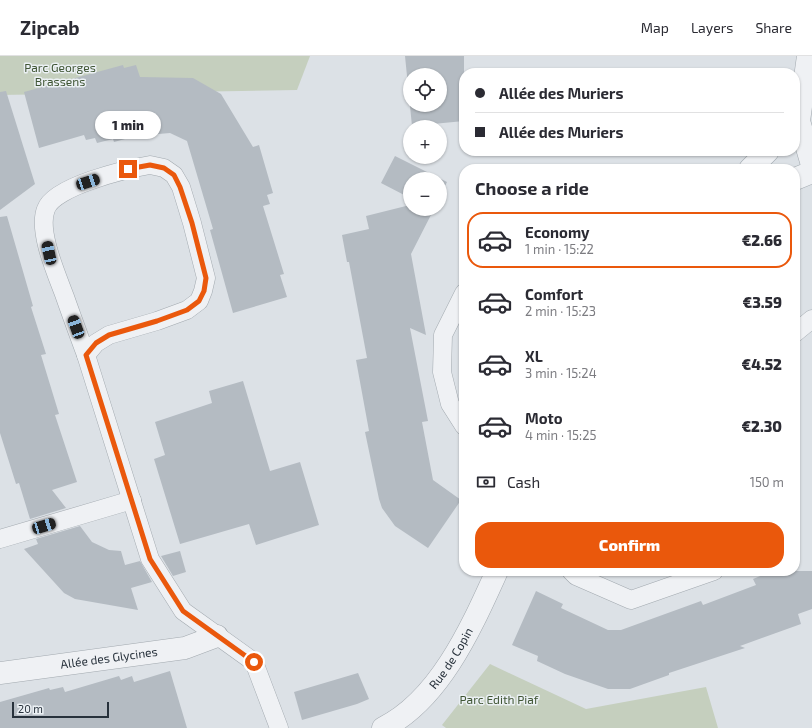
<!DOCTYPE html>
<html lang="en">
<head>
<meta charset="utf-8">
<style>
  body { margin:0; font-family:"Exo 2",sans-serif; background:#f7f7f7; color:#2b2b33; height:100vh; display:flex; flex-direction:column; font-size:15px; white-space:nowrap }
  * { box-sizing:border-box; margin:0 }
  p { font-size:13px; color:#7c7c81 }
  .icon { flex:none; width:22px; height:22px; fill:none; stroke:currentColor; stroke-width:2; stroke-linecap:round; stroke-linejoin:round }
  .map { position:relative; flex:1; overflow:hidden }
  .sheet { position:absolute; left:459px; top:108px; width:341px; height:412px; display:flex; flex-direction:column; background:#fff; border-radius:16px; box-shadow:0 1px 3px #0004 }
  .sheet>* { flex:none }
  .guide { position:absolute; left:459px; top:12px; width:341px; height:88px; border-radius:16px; box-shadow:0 1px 3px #0004; display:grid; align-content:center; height:88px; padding:0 16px; background:#fff }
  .controls { position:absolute; left:403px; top:12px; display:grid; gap:8px }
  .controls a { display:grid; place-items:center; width:44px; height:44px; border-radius:50%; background:#fff; box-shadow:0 1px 3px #0004; font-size:20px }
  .scale { position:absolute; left:12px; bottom:10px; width:97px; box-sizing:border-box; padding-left:4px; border:2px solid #27313b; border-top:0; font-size:11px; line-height:14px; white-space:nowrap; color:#27313b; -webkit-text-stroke:3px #ebf0f4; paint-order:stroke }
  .end { position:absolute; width:18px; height:18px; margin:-9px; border:5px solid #ea580c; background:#fff; box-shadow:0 0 0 2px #fff }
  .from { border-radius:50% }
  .bubble { position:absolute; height:28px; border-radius:14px; background:#fff; box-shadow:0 1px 3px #0004; font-size:13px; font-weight:800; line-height:28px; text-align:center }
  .car { position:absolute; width:12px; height:24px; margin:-12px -6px; border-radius:5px; box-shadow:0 0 3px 1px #0007; background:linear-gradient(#222 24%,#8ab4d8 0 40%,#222 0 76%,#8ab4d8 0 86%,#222 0) }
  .guide b { display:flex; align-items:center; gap:14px; height:38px; font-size:15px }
  .guide b+b { border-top:1px solid #e1e1e2 }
  .guide i { width:10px; height:10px; background:#2b2b33 }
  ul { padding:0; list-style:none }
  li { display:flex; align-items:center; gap:12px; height:56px; margin:0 8px 6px; padding:0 8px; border:2px solid transparent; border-radius:16px }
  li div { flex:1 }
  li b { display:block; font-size:15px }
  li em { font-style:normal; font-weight:800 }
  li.current { border-color:#ea580c }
  li>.icon { width:36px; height:36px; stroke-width:1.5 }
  h2 { padding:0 16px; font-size:18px; line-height:48px }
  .pay { display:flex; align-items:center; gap:10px; height:44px; padding:0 16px; font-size:15px }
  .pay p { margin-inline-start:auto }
  .primary-button { display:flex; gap:8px; margin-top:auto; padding:8px 16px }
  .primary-button a { flex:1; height:46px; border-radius:16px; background:#ea580c; color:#fff; font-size:16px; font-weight:800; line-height:46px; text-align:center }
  header { display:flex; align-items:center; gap:24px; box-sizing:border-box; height:56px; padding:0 20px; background:#fff; border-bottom:1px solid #e1e1e2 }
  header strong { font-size:19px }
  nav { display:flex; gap:22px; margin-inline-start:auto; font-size:14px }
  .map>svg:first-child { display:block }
</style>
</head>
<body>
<header>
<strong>Zipcab</strong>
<nav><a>Map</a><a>Layers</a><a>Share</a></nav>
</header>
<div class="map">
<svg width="812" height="672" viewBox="0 0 812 672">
  <rect width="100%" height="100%" fill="#dce1e6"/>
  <g fill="#c5cfbe">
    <polygon points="0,0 310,0 297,34 0,39"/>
    <polygon points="490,608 586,653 706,631 718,672 446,672 442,669"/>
  </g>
  <g fill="#b4bbc2" fill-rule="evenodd">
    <path d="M405 0H464V65L412 70ZM410 19H440V49H410Z"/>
    <polygon points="123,9 124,12 136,9 140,21 193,22 221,38 253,91 259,89 273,137 267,139 270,148 263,150 284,218 280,219 287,241 233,257 210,174 213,173 187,85 170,77 136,80 114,86 113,83 97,87 95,82 86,84 84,79 39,92 24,36"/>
    <polygon points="6,35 35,128 0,154 0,36"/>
    <polygon points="395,100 447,126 440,140 440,123 410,123 410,142 381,127"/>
    <polygon points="410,149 410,153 434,153 411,198 426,279 410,272 428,365 422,366 433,424 461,444 428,492 395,470 382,452 379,443 365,376 369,375 356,304 367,302 349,206 347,206 342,179 369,173 366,160"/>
    <polygon points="7,160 33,250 31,251 46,298 41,299 59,358 55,359 77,426 52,434 66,452 30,463 19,427 16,428 0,377 0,161"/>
    <polygon points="243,325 270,415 300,406 319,469 256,489 249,468 180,488 154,403 165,399 155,366 212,347 209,335"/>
    <polygon points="80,470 92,486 109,494 121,495 125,509 140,505 152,526 131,532 138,554 75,543 64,537 24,493 38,488 36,483"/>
    <polygon points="180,495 186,516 173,520 161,500"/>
    <polygon points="773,515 812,515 812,553 798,558 801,568 740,590 745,592 669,617 669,619 630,633 608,633 565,618 537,605 538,600 512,589 536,535 563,548 561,552 608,574 621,574 701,545 703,549 756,529 753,523"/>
    <polygon points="170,615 187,672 0,672 0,646 49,632 50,634 63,631 65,636 119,620 121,624 132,620 134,626"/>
    <polygon points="358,617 369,643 357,648 302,664 294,636"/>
  </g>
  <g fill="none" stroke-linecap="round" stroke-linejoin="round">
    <g stroke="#a2a9af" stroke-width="19">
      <g id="service">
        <path d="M150 109 164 112 174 119 181 131 192 167 206 222 203 235 199 245 187 254 157 265 109 279 96 287 86 299C79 280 72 261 65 241 57 219 37 175 46 153 54 130 127 113 150 109Z"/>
        <polyline points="464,237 443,279 442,316 450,348 464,370"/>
        <polyline points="795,277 812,263"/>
        <polyline points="86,299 150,503 183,555 254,606 279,672"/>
        <polyline points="0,483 132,444"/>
        <polyline points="571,515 576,520 631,544 714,515"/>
      </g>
    </g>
    <g stroke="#a2a9af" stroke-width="23">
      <g id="pedestrian">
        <path id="s1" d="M0 617 185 592 217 580"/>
      </g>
    </g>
    <g stroke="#a2a9af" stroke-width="23">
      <g id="minor">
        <polyline points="808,0 799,65 812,109"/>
        <polyline points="750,113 768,95"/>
        <polyline points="795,123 812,116"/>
        <path id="s2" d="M383 672C440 644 472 570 497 515"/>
      </g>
    </g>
    <use href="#service" stroke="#eff1f4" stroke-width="18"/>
    <use href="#pedestrian" stroke="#eff1f4" stroke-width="22"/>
    <use href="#minor" stroke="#eff1f4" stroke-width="22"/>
  </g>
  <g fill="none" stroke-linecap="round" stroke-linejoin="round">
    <polyline stroke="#ea580c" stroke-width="5" points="128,113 150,109 164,112 174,119 180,131 192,167 206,222 204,235 199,245 187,254 157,265 109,279 96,287 86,299 150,503 183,555 254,606"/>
  </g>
  <g text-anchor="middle" stroke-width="3" stroke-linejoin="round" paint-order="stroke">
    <g font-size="12" fill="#405635" stroke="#ebf0f4">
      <text x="60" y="16">Parc Georges<tspan x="60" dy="14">Brassens</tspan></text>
      <text x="499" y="648">Parc Edith Piaf</text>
    </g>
    <g font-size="12" fill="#27313b" stroke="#ebf0f4">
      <text dy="4" stroke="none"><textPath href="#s2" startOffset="99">Rue de Copin</textPath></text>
      <text dy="4" stroke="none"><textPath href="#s1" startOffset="110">Allée des Glycines</textPath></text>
    </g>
  </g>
</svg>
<div class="controls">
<a><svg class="icon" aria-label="locate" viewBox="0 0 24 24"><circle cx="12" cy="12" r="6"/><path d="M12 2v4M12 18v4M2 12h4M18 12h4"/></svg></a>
<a>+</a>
<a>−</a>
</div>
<div class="scale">20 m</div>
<i class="end from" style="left:254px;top:606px"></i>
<i class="end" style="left:128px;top:113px"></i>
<div class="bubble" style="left:95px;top:55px;width:66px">1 min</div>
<i class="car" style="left:88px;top:126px;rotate:72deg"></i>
<i class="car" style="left:49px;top:197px;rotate:348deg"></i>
<i class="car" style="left:76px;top:271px;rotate:340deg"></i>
<i class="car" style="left:44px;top:470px;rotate:73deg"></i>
<div class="guide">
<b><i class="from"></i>Allée des Muriers</b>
<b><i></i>Allée des Muriers</b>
</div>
<section class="sheet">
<h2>Choose a ride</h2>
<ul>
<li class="current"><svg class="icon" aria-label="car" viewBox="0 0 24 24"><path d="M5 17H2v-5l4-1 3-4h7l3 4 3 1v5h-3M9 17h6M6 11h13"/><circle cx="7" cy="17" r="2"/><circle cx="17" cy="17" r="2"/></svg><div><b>Economy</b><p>1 min · 15:22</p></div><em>€2.66</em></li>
<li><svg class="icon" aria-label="car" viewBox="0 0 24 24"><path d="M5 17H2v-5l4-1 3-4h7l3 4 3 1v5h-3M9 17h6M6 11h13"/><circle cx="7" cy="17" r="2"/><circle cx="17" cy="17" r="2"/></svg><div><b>Comfort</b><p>2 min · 15:23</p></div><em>€3.59</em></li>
<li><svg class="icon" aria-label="car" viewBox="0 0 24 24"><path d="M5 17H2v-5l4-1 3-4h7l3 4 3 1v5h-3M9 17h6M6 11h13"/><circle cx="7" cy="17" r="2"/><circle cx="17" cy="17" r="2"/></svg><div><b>XL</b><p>3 min · 15:24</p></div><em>€4.52</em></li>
<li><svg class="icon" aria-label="car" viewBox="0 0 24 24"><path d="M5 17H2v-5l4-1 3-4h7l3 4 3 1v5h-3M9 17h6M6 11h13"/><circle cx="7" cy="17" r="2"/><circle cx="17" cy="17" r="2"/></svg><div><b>Moto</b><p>4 min · 15:25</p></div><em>€2.30</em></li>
</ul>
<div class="pay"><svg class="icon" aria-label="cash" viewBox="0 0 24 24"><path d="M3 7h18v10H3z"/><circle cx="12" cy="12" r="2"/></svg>Cash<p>150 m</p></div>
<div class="primary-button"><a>Confirm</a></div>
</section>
</div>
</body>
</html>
